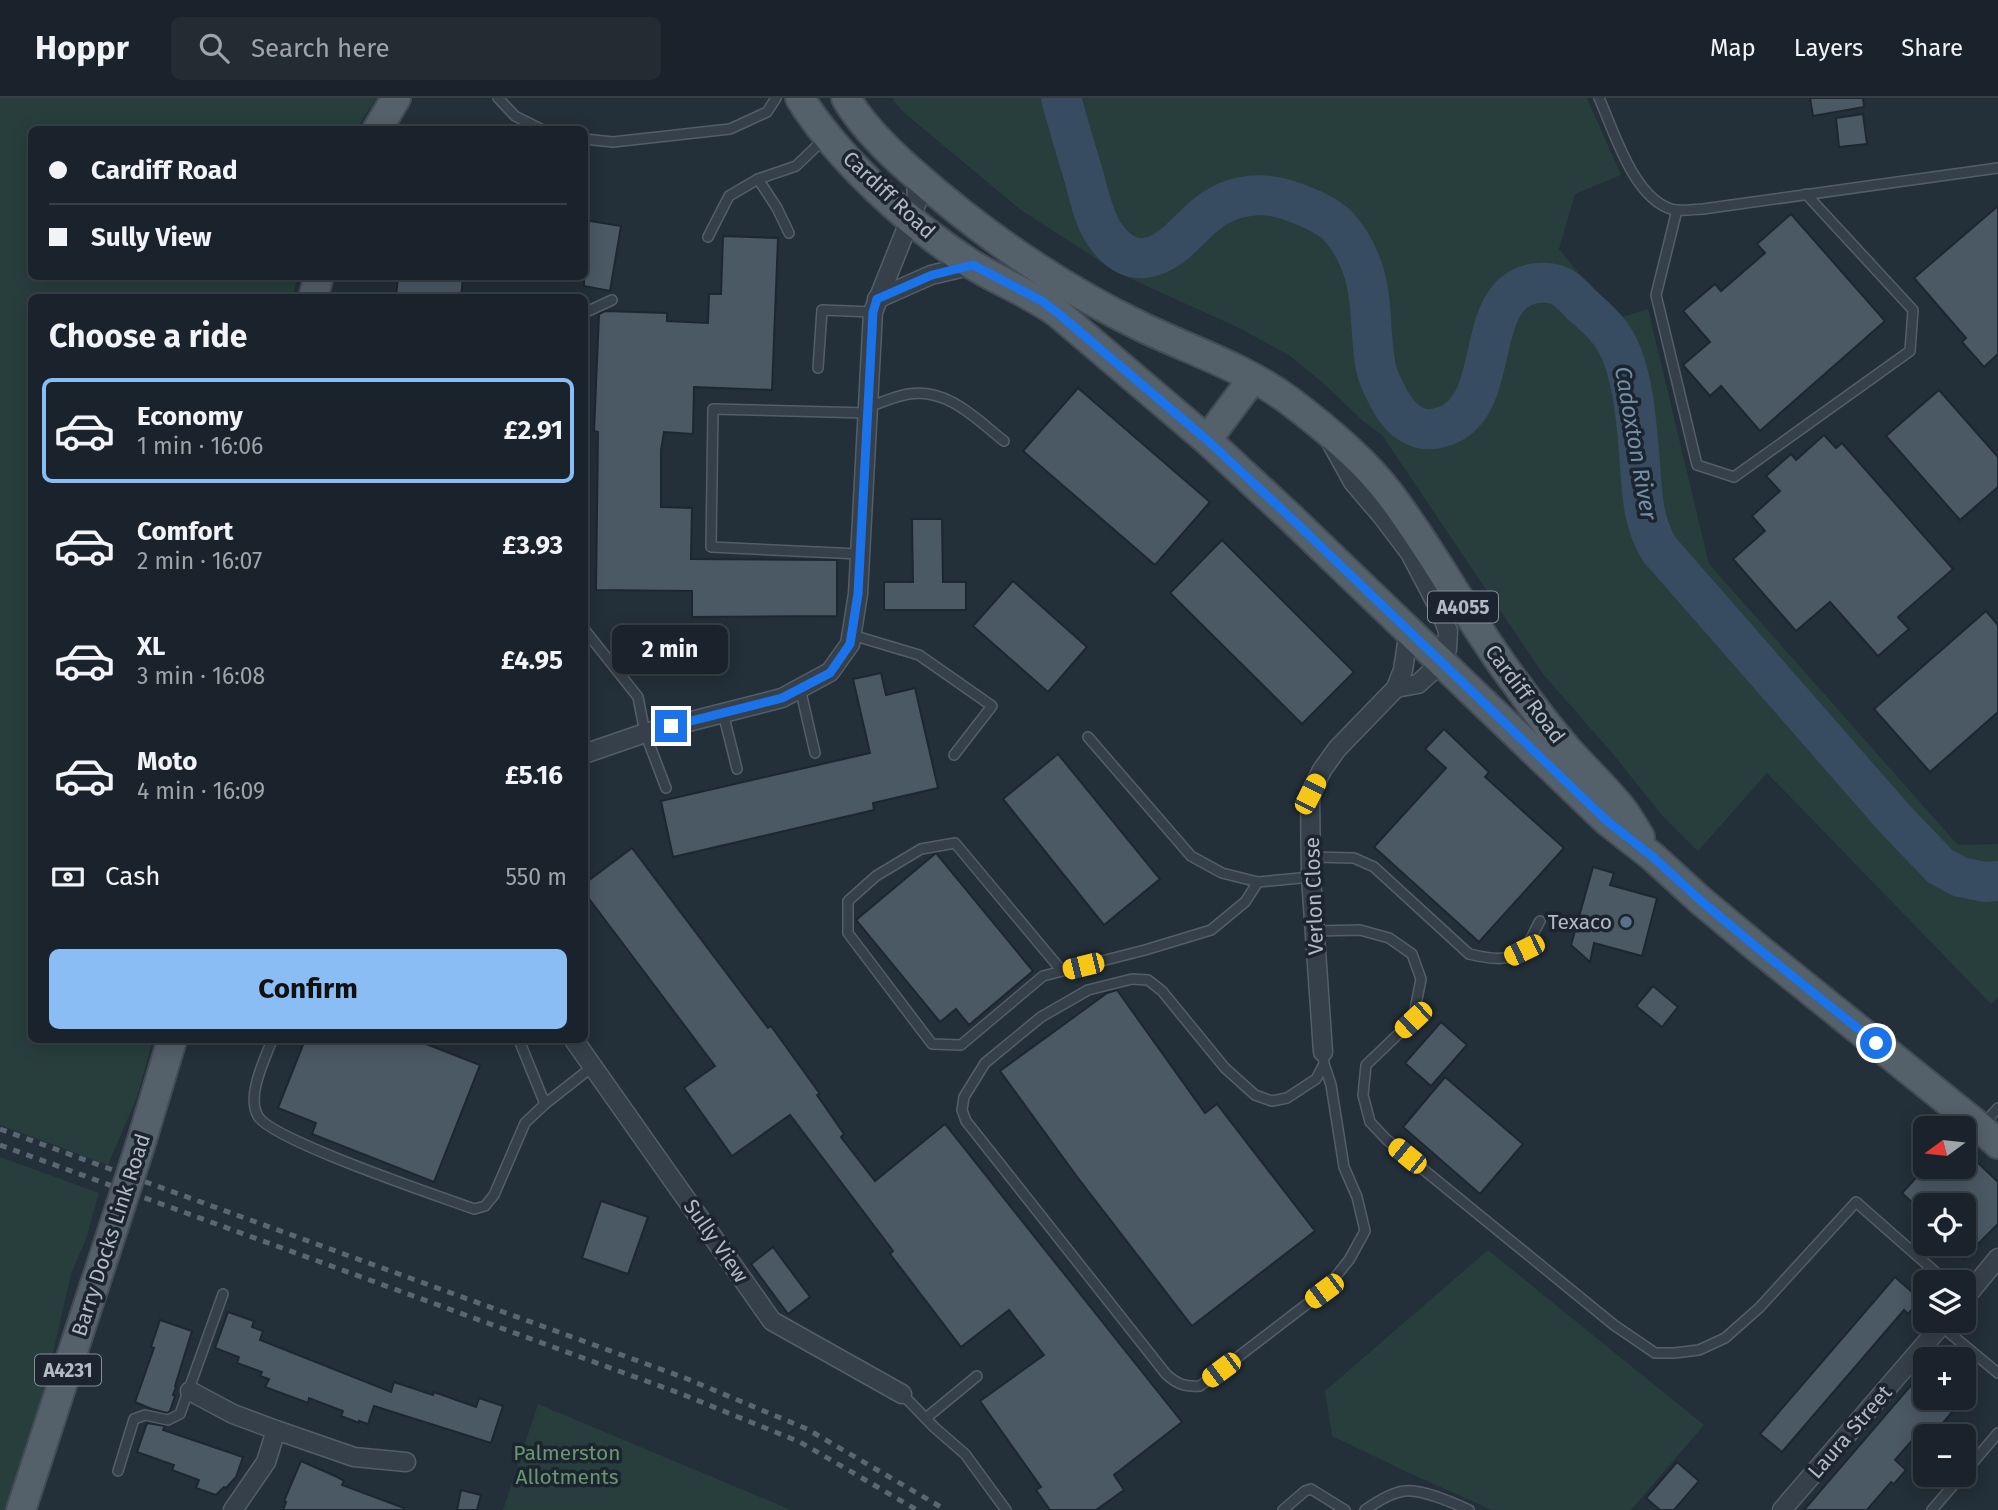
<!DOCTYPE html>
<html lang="en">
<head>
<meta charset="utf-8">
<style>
  body { margin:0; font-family:"Fira Sans",sans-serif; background:#232b33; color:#f1f3f6; height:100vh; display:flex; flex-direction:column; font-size:26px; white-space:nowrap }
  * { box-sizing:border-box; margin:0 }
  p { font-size:23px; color:#9fa4a9 }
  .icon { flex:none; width:38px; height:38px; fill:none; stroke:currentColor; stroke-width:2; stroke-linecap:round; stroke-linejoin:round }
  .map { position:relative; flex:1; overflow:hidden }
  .side { position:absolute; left:28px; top:196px; width:560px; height:749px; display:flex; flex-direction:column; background:#1a232b; border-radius:10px; box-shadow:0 4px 18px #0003,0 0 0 2px #384047 }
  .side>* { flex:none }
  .hud { position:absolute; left:28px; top:28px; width:560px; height:154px; border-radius:10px; box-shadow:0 4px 18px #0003,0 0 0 2px #384047; display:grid; align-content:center; height:154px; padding:0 21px; background:#1a232b }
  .needle { width:46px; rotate:255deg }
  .buttons { position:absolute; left:1913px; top:1018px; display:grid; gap:14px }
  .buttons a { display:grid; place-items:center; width:63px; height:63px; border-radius:10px; background:#1a232b; box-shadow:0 4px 18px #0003,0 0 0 2px #384047; font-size:35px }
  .end { position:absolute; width:32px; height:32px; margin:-16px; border:9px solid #1a73e8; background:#fff; box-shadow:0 0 0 4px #fff }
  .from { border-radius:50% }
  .bubble { position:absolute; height:49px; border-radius:10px; background:#1a232b; box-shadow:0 4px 18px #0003,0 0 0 2px #384047; font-size:23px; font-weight:700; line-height:49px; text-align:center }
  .car { position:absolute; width:21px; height:42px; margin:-21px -10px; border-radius:9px; box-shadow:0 0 5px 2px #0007; background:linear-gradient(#f5c518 24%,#345 0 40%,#f5c518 0 76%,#345 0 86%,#f5c518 0) }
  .hud b { display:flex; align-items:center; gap:24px; height:66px; font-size:26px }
  .hud b+b { border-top:2px solid #384047 }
  .hud i { width:18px; height:18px; background:#f1f3f6 }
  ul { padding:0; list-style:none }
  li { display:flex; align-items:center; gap:21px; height:105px; margin:0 14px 10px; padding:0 7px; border:4px solid transparent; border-radius:10px }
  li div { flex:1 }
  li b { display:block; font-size:26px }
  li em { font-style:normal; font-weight:700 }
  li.selected { border-color:#89bdf3 }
  li>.icon { width:63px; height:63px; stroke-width:1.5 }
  h2 { padding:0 21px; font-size:32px; line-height:84px }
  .pay { display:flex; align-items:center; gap:18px; height:77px; padding:0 21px; font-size:26px }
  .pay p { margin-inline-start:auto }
  .action { display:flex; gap:14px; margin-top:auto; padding:14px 21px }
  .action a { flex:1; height:80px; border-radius:10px; background:#89bdf3; color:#111; font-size:28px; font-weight:700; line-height:80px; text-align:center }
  header { display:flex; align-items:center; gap:42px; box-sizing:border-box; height:98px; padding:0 35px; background:#1a232b; border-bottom:2px solid #384047 }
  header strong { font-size:33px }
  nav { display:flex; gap:38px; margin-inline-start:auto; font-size:24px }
  .search { width:490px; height:63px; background:#232b33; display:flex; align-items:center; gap:18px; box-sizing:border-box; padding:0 24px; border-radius:10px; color:#9fa4a9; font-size:26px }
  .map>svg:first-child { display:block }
</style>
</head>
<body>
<header>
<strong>Hoppr</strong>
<div class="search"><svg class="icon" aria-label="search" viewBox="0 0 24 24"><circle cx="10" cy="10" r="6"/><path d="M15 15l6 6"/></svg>Search here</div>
<nav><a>Map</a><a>Layers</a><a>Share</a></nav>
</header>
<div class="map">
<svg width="1998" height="1412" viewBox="0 0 1998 1412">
  <rect width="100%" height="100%" fill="#232f39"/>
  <g fill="#283e3d">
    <polygon points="0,0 377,0 356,31 32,32 32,178 297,179 293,199 32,200 32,942 153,942 137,999 108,1067 0,1027"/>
    <polygon points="892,0 1587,0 1621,77 1575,96 1559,151 1616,221 1648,211 1709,466 1958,747 1998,746 1998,899 1991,906 1767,675 1698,753 1661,716 1612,655 1543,576 1382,337 1364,324 1322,284 1290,258 1239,230 1118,175 1021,112 901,12"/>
    <polygon points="0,1059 99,1095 86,1141 71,1176 48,1278 7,1412 0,1412"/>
    <polygon points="1488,1152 1704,1327 1631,1412 1492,1412 1409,1375 1332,1338 1325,1293"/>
    <polygon points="538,1306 791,1412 503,1412"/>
  </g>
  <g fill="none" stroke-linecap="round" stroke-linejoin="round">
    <path stroke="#374c60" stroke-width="40" d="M1061 0C1068 26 1076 52 1084 79 1089 97 1093 118 1103 134 1113 149 1126 162 1145 160 1177 155 1190 125 1215 110 1237 96 1264 94 1288 102 1305 108 1327 116 1339 129 1351 143 1359 158 1364 175 1374 207 1369 242 1377 274 1379 281 1383 289 1386 295 1398 320 1416 339 1445 328 1505 307 1470 193 1537 185 1547 184 1557 185 1565 191 1571 195 1577 202 1582 207 1595 219 1609 230 1617 246 1634 278 1637 331 1640 366 1642 397 1643 424 1659 451L1895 721 1940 768 1960 779 1985 784 1998 783"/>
  </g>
  <g fill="#4b5965" stroke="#1e2731" stroke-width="2">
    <polygon points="1810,0 1863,0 1864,9 1813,18"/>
    <polygon points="1863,16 1867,46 1839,49 1836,20"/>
    <polygon points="1998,108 1998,256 1984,269 1962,244 1966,240 1914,180"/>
    <polygon points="1791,116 1885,223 1760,333 1721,288 1710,298 1683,267 1710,244 1683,213 1715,186 1721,193 1765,155 1757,146"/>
    <polygon points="584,122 621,128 610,193 584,188"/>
    <polygon points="723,138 778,140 772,292 694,289 693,336 664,334 661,352 661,409 692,410 691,461 837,462 837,518 692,519 692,493 596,492 598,334 594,333 599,216 605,213 667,215 667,223 708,225 709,196 721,196"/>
    <polygon points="398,178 463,178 461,200 396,200"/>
    <polygon points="1078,290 1210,404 1155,467 1023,353"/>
    <polygon points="1939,292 1998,359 1998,389 1960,422 1886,338"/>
    <polygon points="1824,337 1836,350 1842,345 1953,471 1898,519 1909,531 1878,558 1830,504 1796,533 1733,461 1765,433 1752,418 1780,393 1766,378 1791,356 1796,362"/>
    <polygon points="912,421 942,421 943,484 966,484 966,512 884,512 884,484 913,484"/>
    <polygon points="1222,442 1354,574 1302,626 1170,495"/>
    <polygon points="1013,483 1087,549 1048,594 973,528"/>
    <polygon points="1986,513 1998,527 1998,614 1930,674 1874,611"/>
    <polygon points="881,575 886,597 915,590 938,690 873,705 874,712 673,759 661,703 870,655 853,581"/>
    <polygon points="1444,631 1489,674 1485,679 1564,750 1479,844 1374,749 1446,670 1425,651"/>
    <polygon points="1058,656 1160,781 1104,827 1003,701"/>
    <polygon points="632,750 768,930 771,928 820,996 817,997 844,1036 841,1039 875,1083 945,1026 1182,1324 1114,1377 1124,1392 1096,1412 1050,1412 1036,1392 1041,1389 980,1303 1044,1257 1009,1212 961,1249 890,1156 893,1153 790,1017 732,1058 684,990 715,968 584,794 584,786"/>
    <polygon points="936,755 1033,873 969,927 956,911 940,924 856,822"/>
    <polygon points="1593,769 1614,775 1610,787 1657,800 1642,858 1594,845 1590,864 1571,847"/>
    <polygon points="1653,888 1678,909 1662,929 1636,908"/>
    <polygon points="1117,892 1205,1015 1217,1006 1315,1133 1192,1228 1078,1080 1000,973 1107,895"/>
    <polygon points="1441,924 1467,947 1431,988 1405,965"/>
    <polygon points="305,942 416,942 480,967 434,1084 312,1036 316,1025 278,1010"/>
    <polygon points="1445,979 1523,1046 1480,1096 1403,1029"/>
    <polygon points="1973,1060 1998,1084 1998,1126 1964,1160 1964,1108 1922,1106 1918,1110 1902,1095 1926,1069 1938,1079 1940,1077 1945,1082 1957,1069 1964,1069 1964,1063 1966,1066"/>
    <polygon points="601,1103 648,1119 628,1176 582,1160"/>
    <polygon points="773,1149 810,1199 788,1216 751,1166"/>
    <polygon points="1895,1179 1920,1201 1908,1216 1904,1212 1782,1354 1760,1336"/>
    <polygon points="228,1214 254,1223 252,1229 263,1233 260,1242 391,1294 394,1284 433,1297 434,1294 476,1309 479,1300 503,1308 491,1345 374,1308 368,1326 359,1323 359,1325 341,1318 343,1313 309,1300 308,1305 265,1289 269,1281 260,1278 262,1274 237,1265 239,1259 215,1250"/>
    <polygon points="160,1222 192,1233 175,1288 176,1289 173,1297 175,1298 170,1313 167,1315 152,1311 135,1304 154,1250 151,1249"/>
    <polygon points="1925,1271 1925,1300 1964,1300 1931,1339 1915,1339 1895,1362 1906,1372 1894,1386 1891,1384 1867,1412 1804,1412"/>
    <polygon points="147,1325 165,1328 163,1332 243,1359 236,1379 226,1390 224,1389 216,1397 196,1390 199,1382 172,1372 174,1367 137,1354"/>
    <polygon points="301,1363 335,1378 344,1383 342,1387 404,1410 404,1412 283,1412 286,1404 284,1403"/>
    <polygon points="1677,1364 1699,1383 1674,1412 1660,1412 1646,1400"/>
    <polygon points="461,1392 481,1397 477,1412 457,1412"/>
  </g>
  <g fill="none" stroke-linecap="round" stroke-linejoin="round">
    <g stroke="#545e68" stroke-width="12">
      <g id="service">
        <polyline points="498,0 515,18 543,32"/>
        <path d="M1599 0C1614 33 1633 99 1671 111 1681 114 1693 111 1703 111L1998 70"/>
        <polyline points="584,41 613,44 730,31 767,14 776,0"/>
        <polyline points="758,81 777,110 789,135"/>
        <polyline points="1677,112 1656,197 1697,367 1734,379 1910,253 1913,212 1806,96"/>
        <polyline points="708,139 729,98 758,81 796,68 824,41"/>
        <polyline points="584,215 612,202"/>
        <polyline points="818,270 822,212 873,214"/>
        <path d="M868 309C881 305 895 298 909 296 948 290 976 321 1004 343"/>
        <polyline points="860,456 711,449 713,311 867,315"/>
        <polyline points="584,531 638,599 645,635 666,690"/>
        <polyline points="852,537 919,557 992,608 954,657"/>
        <polyline points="800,590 815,655"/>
        <polyline points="723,615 737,671"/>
        <polyline points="1088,639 1191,758 1222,775 1258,784"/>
        <path d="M1312 759 1354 760 1374 769 1469 856C1486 860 1509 865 1523 852 1530 846 1535 831 1540 823"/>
        <polyline points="1315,833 1360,832 1389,840 1412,856 1421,881 1413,922 1366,967 1363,997 1370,1024 1386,1041 1614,1227 1655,1255 1674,1255 1699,1252 1725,1240 1759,1210 1856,1104 1948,1185"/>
        <polyline points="1062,873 955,745 921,751 876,778 848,803 848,835 932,946 961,947 1043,878 1145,852 1211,832 1245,804 1258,784 1311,779"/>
        <path d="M272 942C265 961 246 998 258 1018 271 1042 439 1098 474 1111L485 1108 494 1097 525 1025 545 1006 592 969"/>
        <polyline points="519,942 545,1006"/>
        <path d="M1323 954 1324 966 1331 987 1344 1069 1357 1099 1365 1133 1349 1162 1324 1193 1200 1288C1184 1289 1177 1286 1166 1276L966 1023 962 1012 964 999 985 965 1041 919 1088 892 1132 881 1148 882 1162 893 1225 970 1255 997 1272 1003 1287 1000 1316 981 1324 966"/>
        <polyline points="1982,1028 1998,1010"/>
        <polyline points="1941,1228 1998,1275"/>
        <polyline points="902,1296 935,1330 965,1356 1006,1412"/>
        <polyline points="926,1320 977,1278"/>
        <polyline points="118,1373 134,1321 145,1317 168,1322 180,1316 223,1196"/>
        <polyline points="1964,1375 1998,1335"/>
        <polyline points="1283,1412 1305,1393 1311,1391 1345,1412"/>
        <path d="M1365 1412C1375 1405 1393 1394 1405 1393 1421 1391 1454 1405 1469 1412"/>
        <polyline points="1932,1412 1962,1377"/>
      </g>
    </g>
    <g stroke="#545e68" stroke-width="21">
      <g id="minor">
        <polyline points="877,201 931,177 973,167"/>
        <polyline points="1332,346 1353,384 1382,418 1410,455 1440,512 1448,533 1447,551 1442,564 1418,586 1396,590"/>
        <polyline points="584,656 645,635 782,600 830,574 850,546 858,496 873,214 917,104 916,78"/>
        <polyline points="574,942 772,1223 902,1296"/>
        <polyline points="1323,954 1311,779 1310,696 1322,672 1337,651 1396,590 1403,572 1409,532"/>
        <polyline points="1964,1201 1998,1160"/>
        <polyline points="190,1293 233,1316 276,1332"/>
        <polyline points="233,1412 266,1364 276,1332 354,1359 406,1364"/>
        <polyline points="1782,1412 1945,1223"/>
      </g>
    </g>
    <g stroke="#434c56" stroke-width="32">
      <g id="primary">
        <path d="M800 0C838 61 911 128 971 166 1000 184 1032 196 1059 216L1207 342 1290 419 1607 723 1653 759 1700 802 1760 852 1981 1030 1998 1046"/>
        <path d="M846 0C862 28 888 53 912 74 981 135 1059 189 1142 229 1192 253 1246 270 1291 304 1324 329 1363 361 1388 394 1436 456 1470 526 1518 588 1532 608 1547 627 1562 645 1581 668 1604 688 1622 711 1629 720 1634 730 1640 739"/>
        <polyline points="377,32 396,0"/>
        <polyline points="313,200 319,178"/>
        <polyline points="1207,342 1253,280"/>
        <polyline points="141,1045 172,942"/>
        <polyline points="21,1412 113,1131"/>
      </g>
    </g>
    <use href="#service" stroke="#36404a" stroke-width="9"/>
    <use href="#minor" stroke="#36404a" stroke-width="18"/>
    <use href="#primary" stroke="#54606a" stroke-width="28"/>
    <g stroke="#5a6773" stroke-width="5" stroke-dasharray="7 7" stroke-linecap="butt">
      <polyline points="0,1031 685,1280 807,1331 946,1412"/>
      <polyline points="0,1047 679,1295 800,1344 917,1412"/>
    </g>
    <g stroke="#434c56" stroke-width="32" stroke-linecap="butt">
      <polyline id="primary-bridge" points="113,1131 141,1045"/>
    </g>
    <use href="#primary-bridge" stroke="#54606a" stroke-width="28"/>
  </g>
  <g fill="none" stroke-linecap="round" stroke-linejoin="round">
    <polyline stroke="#1a73e8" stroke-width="9" points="671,628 782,600 830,575 850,546 858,496 873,214 877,201 932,177 973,167 1042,203 1059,216 1207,342 1290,419 1607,723 1653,759 1700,802 1760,852 1876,945"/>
  </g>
  <circle fill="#5c6f8a" stroke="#1c252f" stroke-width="2.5" cx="1626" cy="824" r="7"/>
  <g text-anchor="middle" stroke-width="7" stroke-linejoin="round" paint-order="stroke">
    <g fill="#1c252f" stroke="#848e99" stroke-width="2">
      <rect x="1428" y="493.5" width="70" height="31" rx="5"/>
      <rect x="35" y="1256.5" width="66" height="31" rx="5"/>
    </g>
    <g font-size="19" font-weight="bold" fill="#b1bbc6">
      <text x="1463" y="516">A4055</text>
      <text x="68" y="1279">A4231</text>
    </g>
    <g font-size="21" fill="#b1bbc6" stroke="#1c252f">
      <text transform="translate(889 97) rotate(43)" y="7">Cardiff Road</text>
      <text transform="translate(1525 596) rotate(53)" y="7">Cardiff Road</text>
      <text transform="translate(1314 798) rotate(-92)" y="7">Verlon Close</text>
      <text transform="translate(111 1137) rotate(-72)" y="7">Barry Docks Link Road</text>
      <text transform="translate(716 1143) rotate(55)" y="7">Sully View</text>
      <text transform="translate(1850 1334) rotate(-49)" y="7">Laura Street</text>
    </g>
    <g font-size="21" fill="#b1bbc6" stroke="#1c252f" text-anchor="end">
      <text x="1612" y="831">Texaco</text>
    </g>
    <g font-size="21" fill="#69966f" stroke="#1c252f">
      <text x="567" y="1362">Palmerston<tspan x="567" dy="24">Allotments</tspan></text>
    </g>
    <g font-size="23" font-style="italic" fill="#738fa9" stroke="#1c252f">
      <text transform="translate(1636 345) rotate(80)" y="8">Cadoxton River</text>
    </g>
  </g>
</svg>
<div class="buttons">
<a><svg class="needle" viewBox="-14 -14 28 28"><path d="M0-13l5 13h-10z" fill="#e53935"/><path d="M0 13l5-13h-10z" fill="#9fa4a9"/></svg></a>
<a><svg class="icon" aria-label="locate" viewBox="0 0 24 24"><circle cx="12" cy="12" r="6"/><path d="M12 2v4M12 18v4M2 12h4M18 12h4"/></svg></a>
<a><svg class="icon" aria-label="layers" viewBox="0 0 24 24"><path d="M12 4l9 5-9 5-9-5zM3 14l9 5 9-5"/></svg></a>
<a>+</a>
<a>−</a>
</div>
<i class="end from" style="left:1876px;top:945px"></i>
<i class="end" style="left:671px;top:628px"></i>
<div class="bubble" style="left:612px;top:527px;width:116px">2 min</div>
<i class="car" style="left:1310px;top:696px;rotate:27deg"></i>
<i class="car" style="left:1524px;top:852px;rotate:244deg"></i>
<i class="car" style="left:1083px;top:868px;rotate:256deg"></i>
<i class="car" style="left:1413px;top:922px;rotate:227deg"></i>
<i class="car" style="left:1407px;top:1058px;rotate:309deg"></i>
<i class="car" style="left:1324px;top:1193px;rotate:233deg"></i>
<i class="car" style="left:1221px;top:1272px;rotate:233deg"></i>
<div class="hud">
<b><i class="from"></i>Cardiff Road</b>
<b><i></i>Sully View</b>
</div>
<section class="side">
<h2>Choose a ride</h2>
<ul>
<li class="selected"><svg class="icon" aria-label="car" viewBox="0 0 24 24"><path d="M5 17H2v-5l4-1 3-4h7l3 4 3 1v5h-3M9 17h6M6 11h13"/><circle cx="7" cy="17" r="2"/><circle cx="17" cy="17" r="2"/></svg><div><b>Economy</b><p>1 min · 16:06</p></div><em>£2.91</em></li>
<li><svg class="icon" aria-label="car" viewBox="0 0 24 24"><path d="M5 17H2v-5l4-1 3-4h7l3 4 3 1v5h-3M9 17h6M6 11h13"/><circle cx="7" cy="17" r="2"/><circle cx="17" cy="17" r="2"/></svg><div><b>Comfort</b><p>2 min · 16:07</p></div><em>£3.93</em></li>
<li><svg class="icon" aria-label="car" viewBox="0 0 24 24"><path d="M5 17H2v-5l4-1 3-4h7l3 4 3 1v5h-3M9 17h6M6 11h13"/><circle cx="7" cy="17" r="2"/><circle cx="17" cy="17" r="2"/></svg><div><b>XL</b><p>3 min · 16:08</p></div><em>£4.95</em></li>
<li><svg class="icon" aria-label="car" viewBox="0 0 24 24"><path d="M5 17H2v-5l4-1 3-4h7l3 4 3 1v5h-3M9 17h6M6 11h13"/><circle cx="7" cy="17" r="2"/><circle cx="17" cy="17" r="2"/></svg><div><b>Moto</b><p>4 min · 16:09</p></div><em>£5.16</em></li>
</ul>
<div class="pay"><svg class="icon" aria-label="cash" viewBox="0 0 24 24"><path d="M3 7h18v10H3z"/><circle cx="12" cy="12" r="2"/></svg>Cash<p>550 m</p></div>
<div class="action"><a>Confirm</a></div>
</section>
</div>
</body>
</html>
